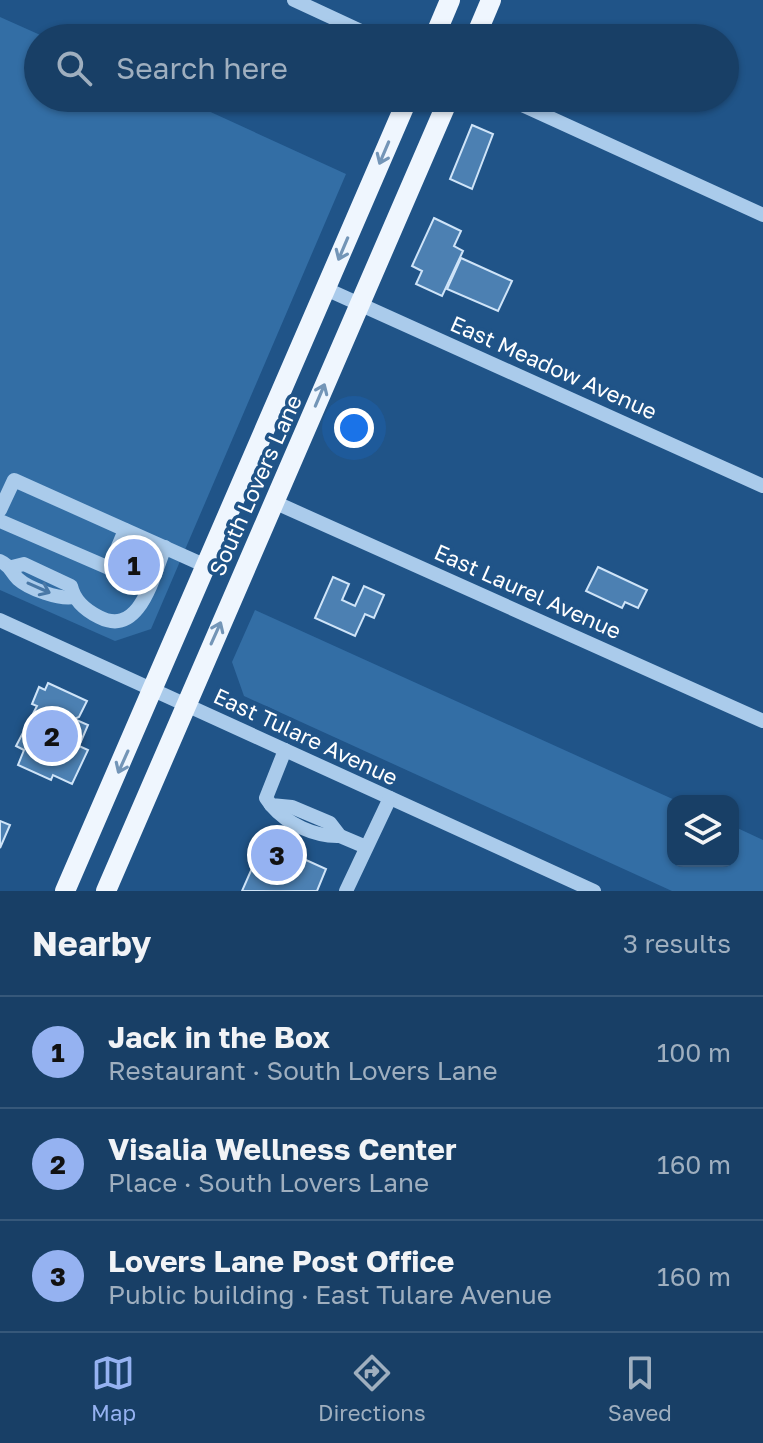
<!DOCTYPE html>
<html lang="en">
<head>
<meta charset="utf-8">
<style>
  :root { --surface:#183f66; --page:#21466c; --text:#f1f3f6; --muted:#9fafbf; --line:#36587a; --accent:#95b2f1 }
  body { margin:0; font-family:"Golos Text",sans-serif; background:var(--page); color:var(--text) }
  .controls { position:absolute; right:24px; bottom:24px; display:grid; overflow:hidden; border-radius:16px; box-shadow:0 2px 6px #0004 }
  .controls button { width:72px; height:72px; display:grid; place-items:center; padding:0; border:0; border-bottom:2px solid var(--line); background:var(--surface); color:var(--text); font:40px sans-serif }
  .you { position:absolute; left:354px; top:428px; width:28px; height:28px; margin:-20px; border:6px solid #fff; border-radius:50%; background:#1a73e8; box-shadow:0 0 0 12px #1a73e833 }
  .badge { display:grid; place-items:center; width:52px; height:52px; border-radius:50%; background:var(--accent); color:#111; font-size:26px; font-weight:700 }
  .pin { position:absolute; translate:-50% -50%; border:4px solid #fff; box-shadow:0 2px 8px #0006 }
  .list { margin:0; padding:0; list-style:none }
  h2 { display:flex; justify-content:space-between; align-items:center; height:104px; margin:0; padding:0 32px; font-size:34px }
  h2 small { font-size:26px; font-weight:400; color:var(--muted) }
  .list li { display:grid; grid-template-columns:52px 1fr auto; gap:24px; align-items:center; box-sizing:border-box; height:112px; padding:0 32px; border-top:2px solid var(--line) }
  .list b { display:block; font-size:30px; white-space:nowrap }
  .list p { margin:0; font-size:26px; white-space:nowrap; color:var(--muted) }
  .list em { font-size:26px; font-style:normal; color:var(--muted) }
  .icon { flex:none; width:44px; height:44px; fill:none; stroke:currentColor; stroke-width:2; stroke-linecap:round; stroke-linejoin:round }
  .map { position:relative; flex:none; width:763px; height:891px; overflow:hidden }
  .search { position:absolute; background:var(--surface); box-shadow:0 2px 6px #0004; left:24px; right:24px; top:24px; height:88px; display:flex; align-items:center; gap:20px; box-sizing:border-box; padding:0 28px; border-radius:44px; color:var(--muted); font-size:30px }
  .sheet { height:440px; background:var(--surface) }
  nav { display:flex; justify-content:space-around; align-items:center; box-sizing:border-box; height:112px; border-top:2px solid var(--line); background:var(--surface); font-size:22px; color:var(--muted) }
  nav a { display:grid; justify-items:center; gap:4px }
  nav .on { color:var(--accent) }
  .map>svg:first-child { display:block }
  .green { fill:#336ea5 }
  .building { fill:#4c80b2; stroke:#cfe4f8; stroke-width:2 }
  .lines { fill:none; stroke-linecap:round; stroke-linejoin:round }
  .minor { stroke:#aacbeb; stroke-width:14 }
  .major { stroke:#eff6fe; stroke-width:20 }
  .oneway { stroke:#7395b7 }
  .oneway2 { stroke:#4978a6 }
  .labels { text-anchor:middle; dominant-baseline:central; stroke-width:7; stroke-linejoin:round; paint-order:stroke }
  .street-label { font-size:22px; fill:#fff; stroke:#205488 }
</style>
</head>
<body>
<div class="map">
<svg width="763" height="891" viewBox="0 0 763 891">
  <rect width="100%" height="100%" fill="#205488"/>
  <!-- green -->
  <g class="green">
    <polygon points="0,17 47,38 38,38 38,98 180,98 346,174 151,629 115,641 0,590"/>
    <polygon points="255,610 677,801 673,801 673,861 733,861 733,826 763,840 763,891 672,891 244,696 232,662"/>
  </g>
  <!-- building -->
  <g class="building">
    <polygon points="472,125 493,134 472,189 450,179"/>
    <polygon points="434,218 461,231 454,246 463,251 442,296 416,284 422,271 412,266"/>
    <polygon points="461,258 512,281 498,311 447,289"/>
    <polygon points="598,567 647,590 638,608 625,602 622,608 586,591"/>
    <polygon points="333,577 349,584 342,600 355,606 364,586 384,595 374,618 365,614 355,636 315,618"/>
    <polygon points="48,683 87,701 79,717 74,719 88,725 79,746 88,750 72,784 53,775 51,780 18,765 24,750 16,746 37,706 32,704 39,687 45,690"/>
    <polygon points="0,821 10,825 0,848"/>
    <polygon points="264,841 326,869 317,891 242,891"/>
  </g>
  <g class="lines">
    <!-- minor -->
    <g class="minor">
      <polyline points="294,0 376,38"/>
      <polyline points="507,98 763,215"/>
      <polyline points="326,289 763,486"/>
      <polyline points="274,502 763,721"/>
      <polyline points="0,510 14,480 206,566"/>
      <polyline points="0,521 109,568 125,530"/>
      <path d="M0,561C11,566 10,571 18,579C29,589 60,600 74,597"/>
      <path d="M12,567L24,564L71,586C74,600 85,610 99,617C140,638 153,576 165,547"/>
      <polyline points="0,620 594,891"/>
      <polyline points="285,750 266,798 271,805 292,807 330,823 340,836 366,847"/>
      <path d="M271,805C287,824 315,837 340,836"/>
      <polyline points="346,891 390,798"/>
    </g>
    <!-- major -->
    <g class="major">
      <polyline points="434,38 450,0"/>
      <polyline points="475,38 491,0"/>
      <polyline points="65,891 408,98"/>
      <polyline points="106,891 449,98"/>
    </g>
  </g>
  <!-- one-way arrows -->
  <defs><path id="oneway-shaft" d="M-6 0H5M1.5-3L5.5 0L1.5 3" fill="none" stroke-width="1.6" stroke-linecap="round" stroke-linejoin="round" transform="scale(2)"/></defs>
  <g class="oneway">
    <use href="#oneway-shaft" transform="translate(384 153) rotate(113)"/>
    <use href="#oneway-shaft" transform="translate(343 249) rotate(113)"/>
    <use href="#oneway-shaft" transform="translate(320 395) rotate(-67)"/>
    <use href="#oneway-shaft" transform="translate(216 633) rotate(-66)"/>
    <use href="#oneway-shaft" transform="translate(123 762) rotate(114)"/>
  </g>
  <use class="oneway2" href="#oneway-shaft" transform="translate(39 588) rotate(24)"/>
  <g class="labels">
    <!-- street labels -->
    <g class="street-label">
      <text transform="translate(554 367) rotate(24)">East Meadow Avenue</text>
      <text transform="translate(255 485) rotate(-66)">South Lovers Lane</text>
      <text transform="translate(528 591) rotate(24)">East Laurel Avenue</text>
      <text transform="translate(306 736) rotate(25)">East Tulare Avenue</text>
    </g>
  </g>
</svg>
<div class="controls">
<button><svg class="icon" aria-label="layers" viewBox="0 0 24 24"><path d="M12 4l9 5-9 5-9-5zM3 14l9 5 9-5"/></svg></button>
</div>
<div class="you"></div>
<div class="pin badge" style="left:134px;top:565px">1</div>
<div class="pin badge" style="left:52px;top:736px">2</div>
<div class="pin badge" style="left:277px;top:855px">3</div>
<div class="search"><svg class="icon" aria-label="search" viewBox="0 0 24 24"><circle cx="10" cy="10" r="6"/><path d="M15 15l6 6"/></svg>Search here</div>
</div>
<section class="sheet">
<h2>Nearby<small>3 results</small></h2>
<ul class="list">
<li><span class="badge">1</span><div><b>Jack in the Box</b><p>Restaurant · South Lovers Lane</p></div><em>100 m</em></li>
<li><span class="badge">2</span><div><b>Visalia Wellness Center</b><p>Place · South Lovers Lane</p></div><em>160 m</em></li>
<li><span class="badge">3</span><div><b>Lovers Lane Post Office</b><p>Public building · East Tulare Avenue</p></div><em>160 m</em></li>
</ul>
</section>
<nav>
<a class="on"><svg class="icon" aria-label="map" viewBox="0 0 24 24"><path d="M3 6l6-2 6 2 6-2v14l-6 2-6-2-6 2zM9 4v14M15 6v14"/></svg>Map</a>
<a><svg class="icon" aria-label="directions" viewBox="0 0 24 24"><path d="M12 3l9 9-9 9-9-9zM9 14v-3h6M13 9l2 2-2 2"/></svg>Directions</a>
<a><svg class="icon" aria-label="saved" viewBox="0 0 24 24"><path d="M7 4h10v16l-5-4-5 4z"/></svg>Saved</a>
</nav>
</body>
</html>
